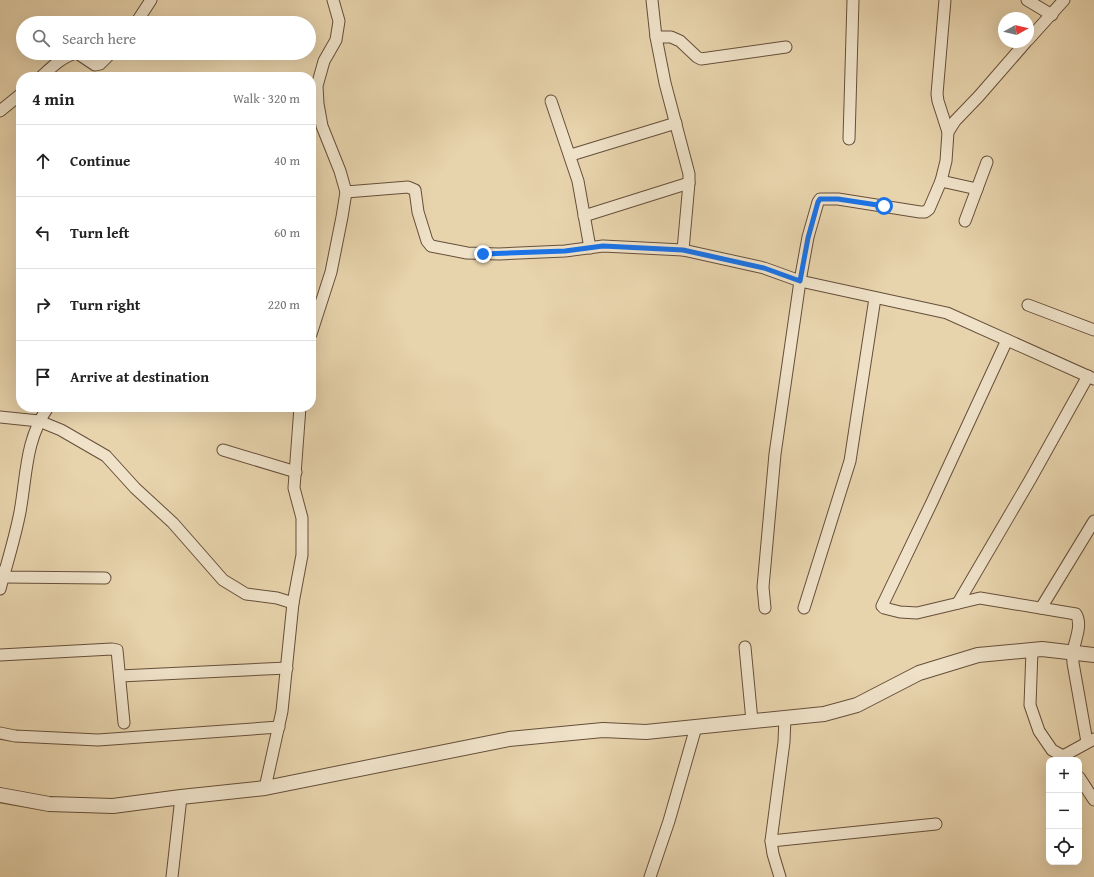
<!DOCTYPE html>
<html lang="en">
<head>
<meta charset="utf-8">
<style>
  :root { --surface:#fff; --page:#f6f6f6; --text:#222; --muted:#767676; --line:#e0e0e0 }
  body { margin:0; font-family:"Gentium Book Plus",serif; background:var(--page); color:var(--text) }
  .controls { position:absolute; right:12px; bottom:12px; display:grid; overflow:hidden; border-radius:8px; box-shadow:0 4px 16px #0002 }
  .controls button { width:36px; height:36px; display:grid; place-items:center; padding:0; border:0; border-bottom:1px solid var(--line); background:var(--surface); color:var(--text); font:20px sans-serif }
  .compass { position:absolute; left:998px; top:12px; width:36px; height:36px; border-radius:50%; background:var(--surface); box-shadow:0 4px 16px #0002; rotate:82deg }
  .stop { position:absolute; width:12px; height:12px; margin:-9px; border:3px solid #1a73e8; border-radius:50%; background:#fff }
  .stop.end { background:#1a73e8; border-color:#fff; box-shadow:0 1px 4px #0008 }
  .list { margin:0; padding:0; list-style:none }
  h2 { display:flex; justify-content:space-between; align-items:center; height:52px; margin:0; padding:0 16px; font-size:17px }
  h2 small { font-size:13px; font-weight:400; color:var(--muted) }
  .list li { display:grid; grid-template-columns:26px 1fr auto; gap:12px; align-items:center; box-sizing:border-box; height:72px; padding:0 16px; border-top:1px solid var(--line) }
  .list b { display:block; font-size:15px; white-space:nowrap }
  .list em { font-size:13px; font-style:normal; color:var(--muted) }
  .icon { flex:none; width:22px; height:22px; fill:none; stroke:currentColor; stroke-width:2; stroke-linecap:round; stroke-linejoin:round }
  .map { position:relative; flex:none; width:1094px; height:877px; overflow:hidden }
  .search { position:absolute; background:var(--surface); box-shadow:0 4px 16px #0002; left:16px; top:16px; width:300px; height:44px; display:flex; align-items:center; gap:10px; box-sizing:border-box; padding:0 14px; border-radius:22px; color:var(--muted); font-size:15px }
  .panel { position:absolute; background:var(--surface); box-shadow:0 4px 16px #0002; left:16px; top:72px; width:300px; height:340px; border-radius:16px }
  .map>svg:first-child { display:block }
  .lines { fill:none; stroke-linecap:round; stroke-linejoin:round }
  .minor-casing { stroke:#664f3a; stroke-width:13 }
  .tertiary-casing { stroke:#664f3a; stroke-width:16 }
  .minor { stroke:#efe2c9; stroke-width:11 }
  .tertiary { stroke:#efe2c9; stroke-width:14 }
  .route { stroke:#1a73e8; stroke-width:5 }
</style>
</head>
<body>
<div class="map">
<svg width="1094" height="877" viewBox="0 0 1094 877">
  <rect width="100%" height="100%" fill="#e7d3ac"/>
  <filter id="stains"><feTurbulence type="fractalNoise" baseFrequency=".005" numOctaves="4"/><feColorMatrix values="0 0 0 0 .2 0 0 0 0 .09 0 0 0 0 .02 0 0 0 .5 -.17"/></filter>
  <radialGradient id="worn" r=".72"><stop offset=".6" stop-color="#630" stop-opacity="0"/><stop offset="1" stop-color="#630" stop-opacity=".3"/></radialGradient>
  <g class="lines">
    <!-- minor casing -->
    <g class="minor-casing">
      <g id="minor">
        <polyline points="652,0 656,37 665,83 689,174 689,183 683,250"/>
        <polyline points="945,0 937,94 938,101 948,132"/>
        <polyline points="1027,0 1052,15"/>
        <polyline points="136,23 151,0"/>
        <polyline points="656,37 671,37 680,41 697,57 701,59 786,47"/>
        <polyline points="1028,40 1064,0"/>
        <path d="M41,77C51,68 62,56 77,53L95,65L100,64L111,53"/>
        <polyline points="551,101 578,181 590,248"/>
        <polyline points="0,111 21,94"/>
        <polyline points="849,139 853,0"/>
        <polyline points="571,155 676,123"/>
        <polyline points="941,181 977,189"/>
        <polyline points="346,192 408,187 415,190 418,212 427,241 431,246 467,253 499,254 565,251 603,246 683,250 764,268 800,281 947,313 1094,379"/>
        <polyline points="584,216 689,183"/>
        <polyline points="965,221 987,162"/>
        <polyline points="1028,305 1094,330"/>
        <polyline points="311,334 331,272 342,217 346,192 340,171 322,126 318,104 317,86 324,61 336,40 339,21 333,0"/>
        <path d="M1007,340L932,502L882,606L884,608L900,612L917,613L980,598L1076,614C1083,626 1074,641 1073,653C1072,656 1073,660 1073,663L1087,742"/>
        <polyline points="0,417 39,421 61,430 106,456 135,488 173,523 223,580 246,594 277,598 293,603"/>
        <polyline points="223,450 296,472"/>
        <polyline points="0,572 3,577 105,578"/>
        <path d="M0,589C7,563 15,538 20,512C27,473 25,441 48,407"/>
        <polyline points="958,603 1030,480 1088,376"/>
        <polyline points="765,608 763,587 775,454 800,281 808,237 818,202 820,199 838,199 920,212 925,212 929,209 941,181 946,161 948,132 955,121 979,96 1026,42"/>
        <polyline points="804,608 850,461 875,298"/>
        <polyline points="1041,608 1094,521"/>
        <polyline points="745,647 752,721"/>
        <polyline points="1032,650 1030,705 1039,731 1052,750 1063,756 1066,760"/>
        <polyline points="0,655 112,649 117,650 124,723"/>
        <polyline points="120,676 287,668"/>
        <polyline points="0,733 15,736 98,740 279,727"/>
        <polyline points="1063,756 1094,739"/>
        <polyline points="1079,777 1094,800"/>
        <polyline points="265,788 282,711 293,603 302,555 302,518 294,488 300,407"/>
        <polyline points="771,841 936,824"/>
        <polyline points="172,877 181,797"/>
        <polyline points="650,877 669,821 696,727"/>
        <polyline points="780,877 773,854 771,841 784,742 785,717"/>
      </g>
    </g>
    <!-- tertiary casing -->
    <g class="tertiary-casing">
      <polyline id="tertiary" points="0,795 49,804 113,806 181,797 265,788 509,739 603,730 646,732 824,714 857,705 919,673 978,655 1042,649 1094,655"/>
    </g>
    <!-- minor -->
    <use href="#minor" class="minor"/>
    <!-- tertiary -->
    <use href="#tertiary" class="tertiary"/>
  </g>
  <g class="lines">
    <!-- route -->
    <polyline class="route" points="483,254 565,251 603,246 683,250 764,268 800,281 808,238 818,202 820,199 838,199 884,206"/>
  </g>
  <rect width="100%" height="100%" filter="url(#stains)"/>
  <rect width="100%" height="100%" fill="url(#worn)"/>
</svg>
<div class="controls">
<button>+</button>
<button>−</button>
<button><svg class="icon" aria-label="locate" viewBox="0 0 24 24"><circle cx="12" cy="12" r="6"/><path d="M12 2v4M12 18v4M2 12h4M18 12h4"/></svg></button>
</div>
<svg class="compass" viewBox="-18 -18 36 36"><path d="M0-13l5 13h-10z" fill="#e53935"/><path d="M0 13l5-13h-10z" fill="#767676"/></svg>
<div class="stop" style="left:884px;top:206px"></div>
<div class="stop end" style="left:483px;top:254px"></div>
<div class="search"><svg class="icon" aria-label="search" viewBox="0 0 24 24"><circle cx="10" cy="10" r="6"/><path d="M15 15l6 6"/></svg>Search here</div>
<section class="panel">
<h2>4 min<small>Walk · 320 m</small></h2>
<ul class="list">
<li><svg class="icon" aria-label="ahead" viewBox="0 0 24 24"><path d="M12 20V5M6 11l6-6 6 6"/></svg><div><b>Continue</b></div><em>40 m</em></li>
<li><svg class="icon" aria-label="left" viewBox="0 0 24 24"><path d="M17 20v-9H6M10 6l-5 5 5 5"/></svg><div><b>Turn left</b></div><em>60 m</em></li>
<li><svg class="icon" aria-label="right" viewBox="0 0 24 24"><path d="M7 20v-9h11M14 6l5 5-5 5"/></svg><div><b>Turn right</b></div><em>220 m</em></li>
<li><svg class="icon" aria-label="arrive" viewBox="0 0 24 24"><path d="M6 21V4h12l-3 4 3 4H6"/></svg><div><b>Arrive at destination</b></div></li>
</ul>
</section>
</div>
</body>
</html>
